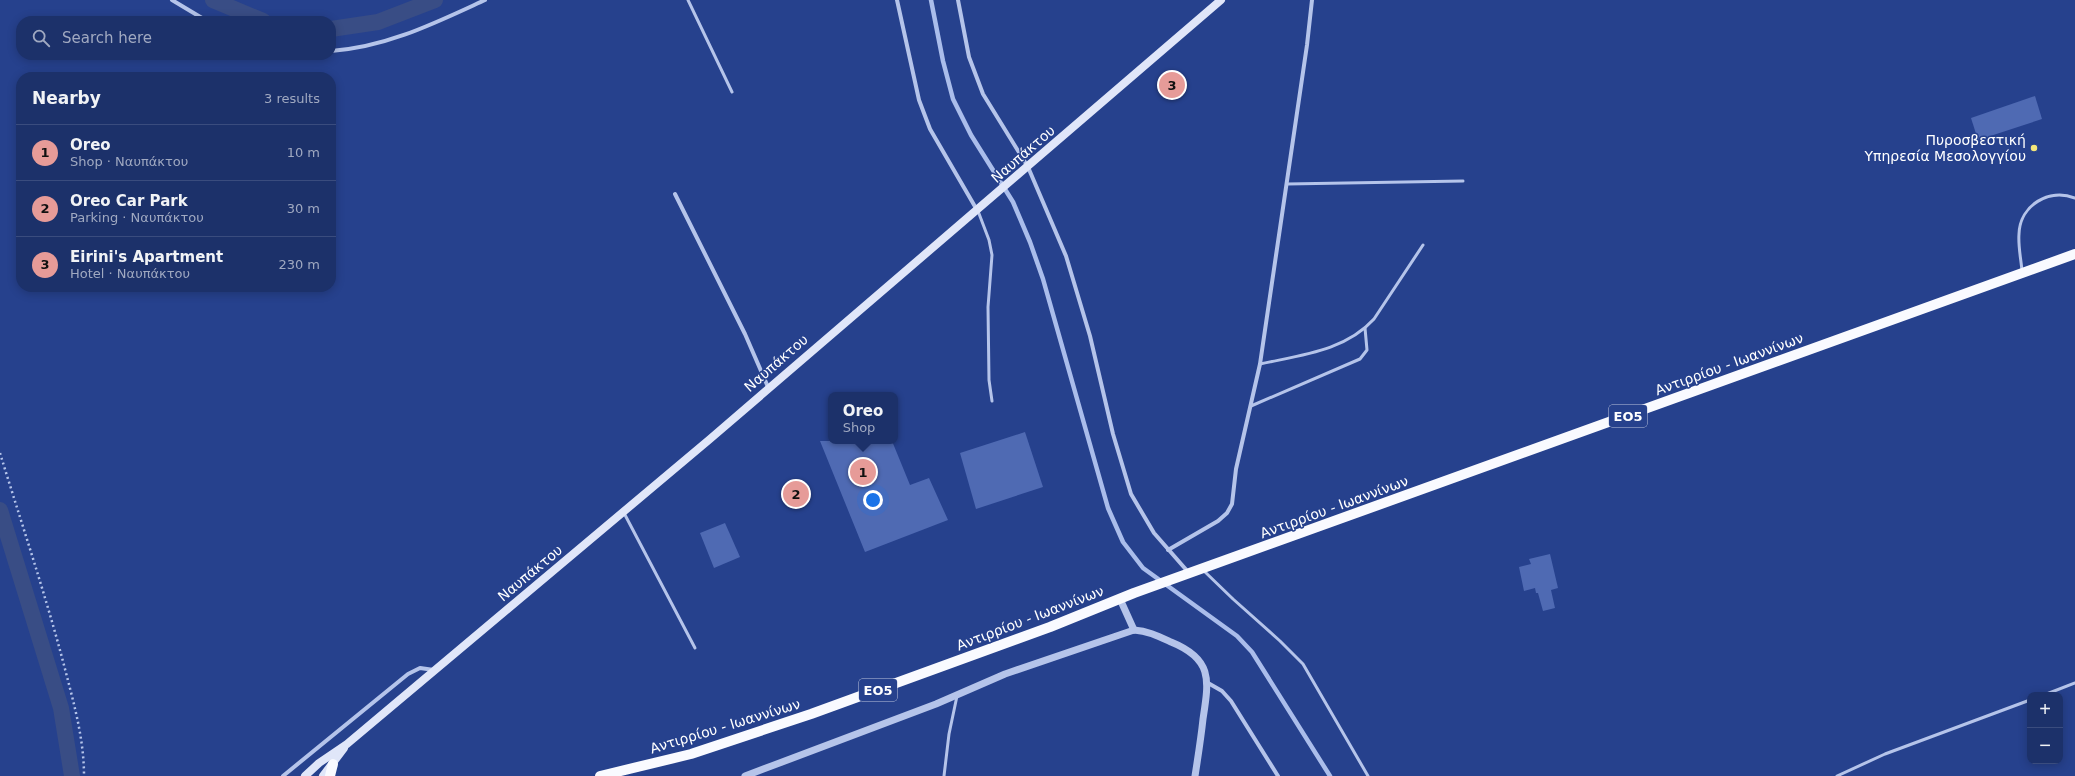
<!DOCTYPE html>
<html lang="en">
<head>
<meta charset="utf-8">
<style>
  :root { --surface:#1c316a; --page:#253970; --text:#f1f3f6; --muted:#a0a9c1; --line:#3a4c7e; --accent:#e69b98 }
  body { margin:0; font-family:"DejaVu Sans",sans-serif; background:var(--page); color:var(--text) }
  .controls { position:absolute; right:12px; bottom:12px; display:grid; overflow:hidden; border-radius:8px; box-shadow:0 2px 10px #0003 }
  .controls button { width:36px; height:36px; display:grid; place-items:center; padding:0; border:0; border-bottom:1px solid var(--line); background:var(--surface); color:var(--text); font:20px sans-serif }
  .you { position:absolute; left:873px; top:500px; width:14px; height:14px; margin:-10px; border:3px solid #fff; border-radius:50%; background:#1a73e8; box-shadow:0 0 0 6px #1a73e833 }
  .badge { display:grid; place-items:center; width:26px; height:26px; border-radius:50%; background:var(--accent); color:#111; font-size:13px; font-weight:700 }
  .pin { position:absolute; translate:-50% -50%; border:2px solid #fff; box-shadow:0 1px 4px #0006 }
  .popup { position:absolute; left:828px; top:392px; width:70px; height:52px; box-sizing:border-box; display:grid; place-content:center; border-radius:8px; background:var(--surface); filter:drop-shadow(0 1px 3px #0005); font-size:13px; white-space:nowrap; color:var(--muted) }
  .popup b { font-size:15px; color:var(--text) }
  .popup::after { content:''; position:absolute; left:50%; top:100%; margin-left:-8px; border:8px solid transparent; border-top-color:var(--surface) }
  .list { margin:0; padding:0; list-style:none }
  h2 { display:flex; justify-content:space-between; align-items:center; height:52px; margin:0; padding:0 16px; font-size:17px }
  h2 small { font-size:13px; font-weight:400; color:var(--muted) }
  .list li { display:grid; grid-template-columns:26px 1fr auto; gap:12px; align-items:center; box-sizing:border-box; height:56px; padding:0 16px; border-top:1px solid var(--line) }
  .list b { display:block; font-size:15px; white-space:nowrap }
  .list p { margin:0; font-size:13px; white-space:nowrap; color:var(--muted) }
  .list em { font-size:13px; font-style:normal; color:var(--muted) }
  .icon { flex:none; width:22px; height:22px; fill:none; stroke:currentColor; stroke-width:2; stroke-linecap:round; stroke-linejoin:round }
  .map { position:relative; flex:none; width:2075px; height:776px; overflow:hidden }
  .search { position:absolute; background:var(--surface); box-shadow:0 2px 10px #0003; left:16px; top:16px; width:320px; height:44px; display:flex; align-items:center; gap:10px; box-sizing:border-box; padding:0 14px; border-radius:16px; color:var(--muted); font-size:15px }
  .panel { position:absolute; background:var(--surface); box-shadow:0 2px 10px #0003; left:16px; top:72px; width:320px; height:220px; border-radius:16px }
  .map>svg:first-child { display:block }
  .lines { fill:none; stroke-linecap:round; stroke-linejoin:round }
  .stream { stroke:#aabdeb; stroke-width:4.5 }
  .canal { stroke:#394d85; stroke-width:16 }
  .building { fill:#4f6ab3 }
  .path { stroke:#b5c4ea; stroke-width:2.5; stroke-dasharray:2 3; stroke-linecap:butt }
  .service { stroke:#b5c4ea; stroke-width:3 }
  .minor { stroke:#b5c4ea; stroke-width:4 }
  .tertiary { stroke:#b5c4ea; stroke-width:7 }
  .secondary { stroke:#e0e6f9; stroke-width:8 }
  .primary { stroke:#f9faff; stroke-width:10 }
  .poi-dot { fill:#f4e67a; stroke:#26418d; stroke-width:1.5 }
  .labels { text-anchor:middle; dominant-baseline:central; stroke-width:3; stroke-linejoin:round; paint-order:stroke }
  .shield { fill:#26418d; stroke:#bec6dd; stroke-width:1 }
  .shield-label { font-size:13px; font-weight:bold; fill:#fff }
  .poi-label { font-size:14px; fill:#fff; stroke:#26418d; text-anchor:end }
  .street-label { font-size:14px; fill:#fff; stroke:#26418d }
</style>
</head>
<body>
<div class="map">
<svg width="2075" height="776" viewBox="0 0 2075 776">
  <rect width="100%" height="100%" fill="#26418d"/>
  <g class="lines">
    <!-- stream -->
    <polyline class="stream" points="931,0 943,61 953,99 971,135 1013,202 1030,242 1043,279 1108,508 1123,542 1143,568 1237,636 1252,652 1330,776"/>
    <!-- canal -->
    <g class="canal">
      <polyline points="213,0 263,21"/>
      <polyline points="331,29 378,22 435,0"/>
      <polyline points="0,510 61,708 72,776"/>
    </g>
  </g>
  <!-- building -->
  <g class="building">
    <polygon points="2035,96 2042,119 1978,140 1971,118"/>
    <polygon points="1025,432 1043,487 976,509 960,453"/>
    <polygon points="820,441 892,441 910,485 929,478 948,520 865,552"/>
    <polygon points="725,523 740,557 714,568 700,533"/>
    <polygon points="1550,554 1558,588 1551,590 1555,608 1543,611 1538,593 1536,593 1535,588 1524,591 1519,567 1531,564 1529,559"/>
  </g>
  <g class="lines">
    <!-- path -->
    <path class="path" d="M0,453C22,525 46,596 65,669C74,704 84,739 84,776"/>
    <!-- service -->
    <g class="service">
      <polyline points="688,0 732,92"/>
      <polyline points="1287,184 1463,181"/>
      <polyline points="978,211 989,240 992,255 988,307 989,380 992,401"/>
      <path d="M2022,271C2021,259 2018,246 2019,234C2020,205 2049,188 2075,198"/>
      <path d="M1260,364C1301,355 1345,351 1374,319L1423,245"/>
      <polyline points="1251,406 1360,359 1367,350 1365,328"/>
      <polyline points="624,513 695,648"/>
      <polyline points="1204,571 1233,599 1280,641 1303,664 1368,776"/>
      <polyline points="2044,695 2075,683"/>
      <polyline points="944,776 949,734 957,696"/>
      <polyline points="1837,776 1885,754 2030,700"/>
    </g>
    <!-- minor -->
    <g class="minor">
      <polyline points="172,0 207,21"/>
      <polyline points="897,0 919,100 930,129 977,210"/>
      <polyline points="958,0 969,57 983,94 1028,167 1066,256 1090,336 1113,434 1131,494 1154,533 1189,573"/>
      <path d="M331,51C387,47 435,23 485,0"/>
      <polyline points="675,194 745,334 768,387"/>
      <polyline points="1168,550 1218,521 1227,513 1232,504 1236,469 1260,364 1307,45 1312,0"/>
      <polyline points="1208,683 1222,691 1231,701 1278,776"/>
      <polyline points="283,776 408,674 420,668 434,670"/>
    </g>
    <!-- tertiary -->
    <g class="tertiary">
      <polyline points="1120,599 1134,630"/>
      <path d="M745,776L936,704L1005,674L1134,630C1148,631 1158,636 1171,642C1213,659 1209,680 1203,719C1201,738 1198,757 1195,776"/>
    </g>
    <!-- secondary -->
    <g class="secondary">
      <polyline points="305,776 319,763 347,744 710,439 1221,0"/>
      <polyline points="323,776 344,748"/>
    </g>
    <!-- primary -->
    <g class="primary">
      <polyline points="330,776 333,764"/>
      <polyline points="600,776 691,754 811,714 1050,627 1134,593 2075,254"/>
    </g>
  </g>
  <!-- markers -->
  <circle class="poi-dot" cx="2034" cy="148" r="4"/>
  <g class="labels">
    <!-- shield labels -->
    <g class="shield">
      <rect x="1609" y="405" width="38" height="22" rx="3"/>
      <rect x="859" y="679" width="38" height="22" rx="3"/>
    </g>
    <g class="shield-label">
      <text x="1628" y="416">ΕΟ5</text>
      <text x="878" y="690">ΕΟ5</text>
    </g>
    <!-- poi labels -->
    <g class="poi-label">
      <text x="2026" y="140">Πυροσβεστική<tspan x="2026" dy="16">Υπηρεσία Μεσολογγίου</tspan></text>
    </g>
    <!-- street labels -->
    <g class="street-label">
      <text transform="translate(1023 154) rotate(-41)">Ναυπάκτου</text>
      <text transform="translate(776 363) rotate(-41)">Ναυπάκτου</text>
      <text transform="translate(1729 364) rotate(-20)">Αντιρρίου - Ιωαννίνων</text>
      <text transform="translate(1334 507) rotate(-20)">Αντιρρίου - Ιωαννίνων</text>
      <text transform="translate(530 573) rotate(-40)">Ναυπάκτου</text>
      <text transform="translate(1030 618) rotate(-21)">Αντιρρίου - Ιωαννίνων</text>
      <text transform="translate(725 726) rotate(-17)">Αντιρρίου - Ιωαννίνων</text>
    </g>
  </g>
</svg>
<div class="controls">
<button>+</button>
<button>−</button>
</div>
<div class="you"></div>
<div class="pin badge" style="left:863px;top:472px">1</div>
<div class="popup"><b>Oreo</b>Shop</div>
<div class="pin badge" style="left:796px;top:494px">2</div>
<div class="pin badge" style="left:1172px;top:85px">3</div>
<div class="search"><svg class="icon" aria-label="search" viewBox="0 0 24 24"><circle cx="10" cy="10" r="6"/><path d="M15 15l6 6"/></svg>Search here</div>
<section class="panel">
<h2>Nearby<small>3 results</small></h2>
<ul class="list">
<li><span class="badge">1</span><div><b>Oreo</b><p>Shop · Ναυπάκτου</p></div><em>10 m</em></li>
<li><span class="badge">2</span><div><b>Oreo Car Park</b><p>Parking · Ναυπάκτου</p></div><em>30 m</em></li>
<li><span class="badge">3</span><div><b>Eirini's Apartment</b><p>Hotel · Ναυπάκτου</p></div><em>230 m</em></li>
</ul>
</section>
</div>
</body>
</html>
